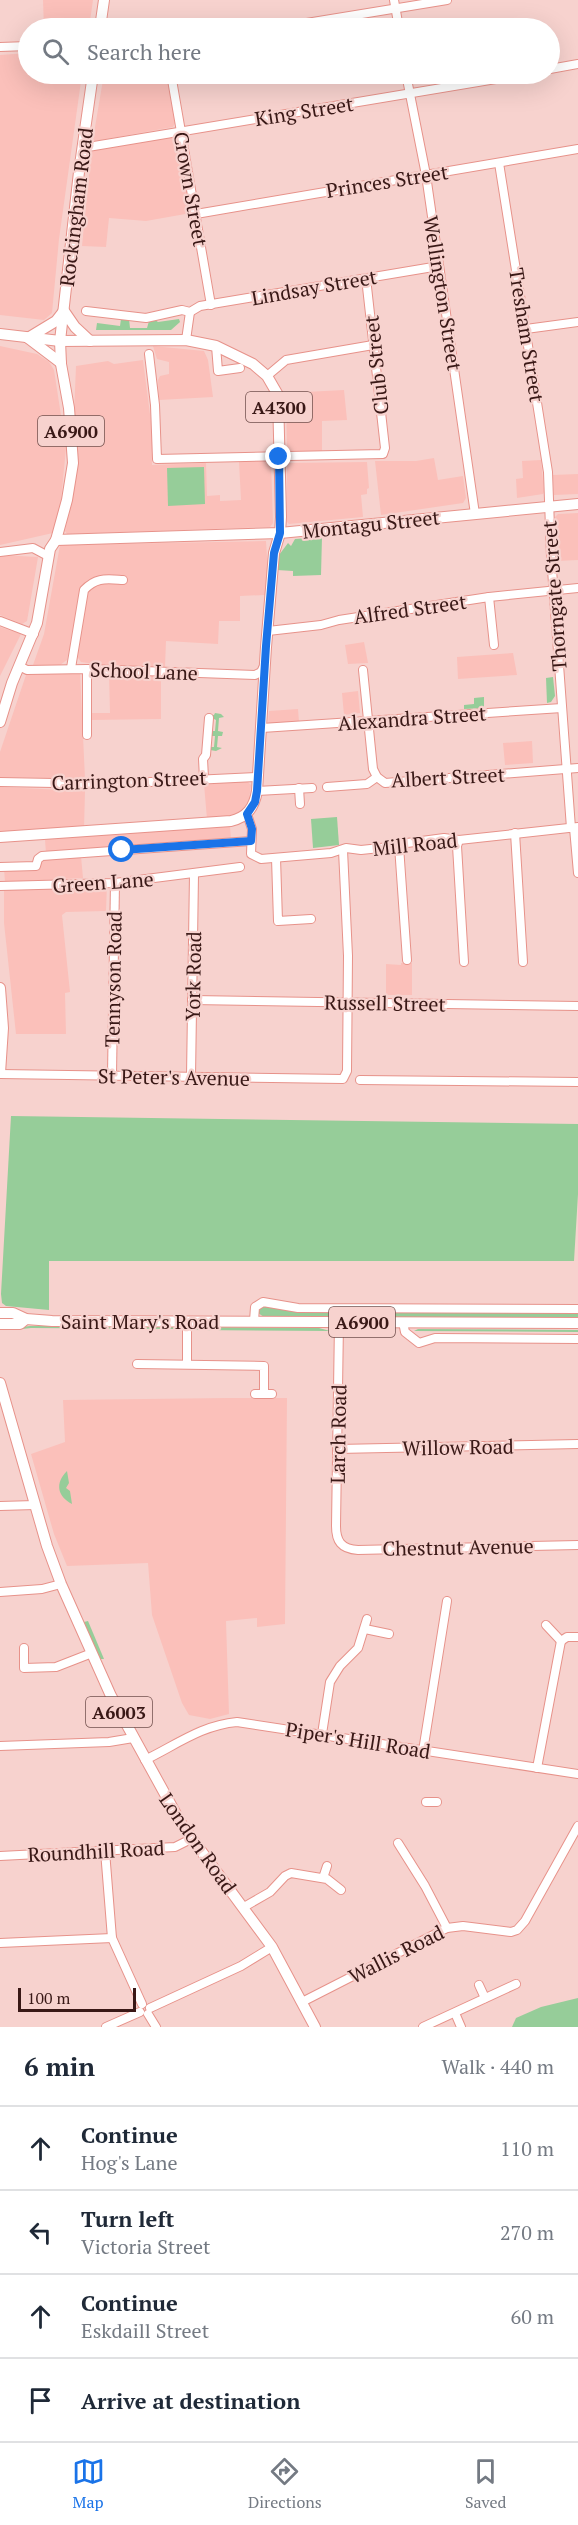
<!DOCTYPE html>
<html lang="en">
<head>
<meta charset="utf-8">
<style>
  :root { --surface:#fff; --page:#f2f2f3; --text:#1f2937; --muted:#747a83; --line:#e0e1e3; --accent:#1a73e8 }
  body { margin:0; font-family:"PT Serif",serif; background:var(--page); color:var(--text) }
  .scale { position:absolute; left:18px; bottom:15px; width:118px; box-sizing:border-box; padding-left:6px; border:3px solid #391816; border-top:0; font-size:16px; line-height:21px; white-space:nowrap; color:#391816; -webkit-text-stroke:4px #f7d2ce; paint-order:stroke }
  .stop { position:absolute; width:18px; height:18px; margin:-14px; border:4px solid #1a73e8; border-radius:50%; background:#fff }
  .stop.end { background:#1a73e8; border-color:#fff; box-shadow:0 2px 6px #0008 }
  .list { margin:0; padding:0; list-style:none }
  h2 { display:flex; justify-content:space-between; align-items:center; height:78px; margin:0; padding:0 24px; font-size:26px }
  h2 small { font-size:20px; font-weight:400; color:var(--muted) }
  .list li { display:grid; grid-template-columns:39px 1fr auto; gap:18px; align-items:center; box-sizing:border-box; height:84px; padding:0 24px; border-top:2px solid var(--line) }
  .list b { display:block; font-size:22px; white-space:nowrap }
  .list p { margin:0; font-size:20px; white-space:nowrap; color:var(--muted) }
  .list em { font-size:20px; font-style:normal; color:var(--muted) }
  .icon { flex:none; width:33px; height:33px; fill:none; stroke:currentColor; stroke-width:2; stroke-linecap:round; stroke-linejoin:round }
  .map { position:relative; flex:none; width:578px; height:2027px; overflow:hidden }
  .search { position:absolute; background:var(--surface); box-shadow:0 6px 24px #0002; left:18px; right:18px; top:18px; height:66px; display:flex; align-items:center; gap:15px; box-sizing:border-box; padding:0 21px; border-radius:33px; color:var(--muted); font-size:22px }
  .sheet { height:414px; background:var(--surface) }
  nav { display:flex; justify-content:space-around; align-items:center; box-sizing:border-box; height:84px; border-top:2px solid var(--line); background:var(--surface); font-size:16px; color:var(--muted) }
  nav a { display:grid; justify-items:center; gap:3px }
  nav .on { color:var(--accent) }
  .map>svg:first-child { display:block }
  .built { fill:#fbc0ba }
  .green { fill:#96cd99 }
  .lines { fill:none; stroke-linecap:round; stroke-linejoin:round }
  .minor-casing { stroke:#e7928a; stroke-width:10 }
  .major-casing { stroke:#e7928a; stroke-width:12 }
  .minor { stroke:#fff; stroke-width:8 }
  .major { stroke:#fff; stroke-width:10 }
  .route { stroke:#1a73e8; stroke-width:8 }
  .labels { text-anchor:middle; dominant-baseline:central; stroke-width:4.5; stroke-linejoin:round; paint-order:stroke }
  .shield { fill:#f7d2ce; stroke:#72504d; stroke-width:1.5 }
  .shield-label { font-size:18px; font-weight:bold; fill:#391816 }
  .street-label { font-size:20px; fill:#391816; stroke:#f7d2ce }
</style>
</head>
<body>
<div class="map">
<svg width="578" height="2027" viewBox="0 0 578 2027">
  <rect width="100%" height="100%" fill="#f7d2ce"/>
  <!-- built -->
  <g class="built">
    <polygon points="43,0 93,0 89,28 44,28"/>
    <polygon points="28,53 28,74 82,74 59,239 52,313 44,320 0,315 0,55"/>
    <polygon points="104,74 167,74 175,123 173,127 95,141 93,139"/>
    <polygon points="178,136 191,213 146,221 109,218 106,247 82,246 91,153 94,150"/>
    <polygon points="0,346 37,354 49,362 54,370 66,448 60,511 53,533 0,545"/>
    <polygon points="153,346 204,351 208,360 213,397 159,400 158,380 160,376 169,374 169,362 157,359"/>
    <polygon points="143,360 152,430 152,465 206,463 207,496 220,495 220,501 241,500 239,462 271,461 273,523 270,527 67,534 65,531 78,463 74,414 76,366 108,361 114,364"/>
    <polygon points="344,390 347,420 322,421 322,452 287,452 286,393"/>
    <polygon points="434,458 438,480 463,476 466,498 463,503 381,515 375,461 416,461"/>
    <polygon points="541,460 544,492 543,494 517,498 516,479 523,478 522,461"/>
    <polygon points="367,462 369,488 367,489 367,494 361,495 363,517 289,524 287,522 287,463"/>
    <polygon points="578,474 578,494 554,495 553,475"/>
    <polygon points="578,513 578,560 557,561 554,518 558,514"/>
    <polygon points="266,541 268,572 265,595 240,596 240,621 219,621 218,644 166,641 165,667 101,665 81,662 76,655 88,590 100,583 124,584 124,579 99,576 88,580 83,586 67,660 60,665 33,665 44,634 60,545"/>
    <polygon points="0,555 38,557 27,621 22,624 0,615"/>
    <polygon points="0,627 21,634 0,676"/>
    <polygon points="364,642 368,663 348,664 345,645"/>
    <polygon points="513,653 517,675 458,679 457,657"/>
    <polygon points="80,672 85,779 0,777 0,752 26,675"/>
    <polygon points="109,674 161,676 161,719 90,720 92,713 110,713"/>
    <polygon points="358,691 360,713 344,715 342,693"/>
    <polygon points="298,709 299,722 268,724 269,711"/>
    <polygon points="532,741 533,763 505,765 503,743"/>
    <polygon points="247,781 251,785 249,800 241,812 224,818 207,819 204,784"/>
    <polygon points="0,787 85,791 84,828 0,833"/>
    <polygon points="230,826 231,841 46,854 45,839"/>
    <polygon points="81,856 83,878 5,882 4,869 37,868 42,859"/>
    <polygon points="107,884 106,911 66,912 62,915 70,992 65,993 66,1034 16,1034 4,923 4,890"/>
    <polygon points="401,963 412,963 412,995 386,995 386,964 401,965"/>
    <polygon points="226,1398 287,1398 285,1624 257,1627 257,1618 226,1621 229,1714 210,1719 189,1715 182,1703 152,1615 148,1563 67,1566 54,1534 31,1454 65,1442 63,1400"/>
  </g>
  <!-- green -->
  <g class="green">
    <polygon points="121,319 129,319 130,328 147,328 149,321 154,319 158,322 179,319 180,322 171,330 96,330 97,323 120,326"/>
    <polygon points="204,467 205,504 168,506 167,468"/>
    <polygon points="322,537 321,575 293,576 293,571 277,570 279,555 288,543 291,546 295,539"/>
    <polygon points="553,677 555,696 551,702 547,703 546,678"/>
    <polygon points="484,697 484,708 464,709 464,705 474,704 474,698"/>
    <polygon points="215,713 221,714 224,717 219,718 218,731 223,732 222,736 218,736 217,747 222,748 216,751 210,750 209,747 214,747 215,736 210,736 210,731 215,731 216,720 212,718 211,715 214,715"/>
    <polygon points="337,817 339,845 313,848 311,819"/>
    <polygon points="11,1116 578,1124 578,1194 574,1261 49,1261 49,1310 6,1306 2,1303 1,1294"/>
    <polygon points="262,1305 578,1312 578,1319 264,1317 258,1313"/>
    <polygon points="30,1326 175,1326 181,1329 31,1328 13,1330 13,1328"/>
    <polygon points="200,1327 319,1328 330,1331 192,1330"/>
    <polygon points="418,1329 578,1330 578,1332 414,1331"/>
    <path d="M67,1471L69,1483L66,1488L70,1491L72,1504C57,1496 55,1483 67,1471Z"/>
    <polygon points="88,1621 104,1659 98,1659 84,1622"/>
    <polygon points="578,1998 578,2027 512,2027 516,2018 541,2007"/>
  </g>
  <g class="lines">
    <!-- minor casing -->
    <g class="minor-casing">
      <g id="minor">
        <polyline points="394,0 399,28"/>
        <polyline points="276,28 447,0"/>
        <polyline points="0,47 28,46"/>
        <polyline points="550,69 578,64"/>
        <polyline points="171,74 211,305"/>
        <polyline points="406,74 426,175 475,514"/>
        <polyline points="82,148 526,74"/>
        <polyline points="499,163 548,472 551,556 571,828"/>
        <polyline points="196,214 578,149"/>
        <polyline points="86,311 146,318 182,310 190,312 200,306 439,266"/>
        <polyline points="526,329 578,322"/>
        <polyline points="186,340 190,312"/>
        <polyline points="216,346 218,371 240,368"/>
        <polyline points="149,354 155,405 157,459 383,454 385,448 366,278"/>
        <polyline points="267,376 286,360 373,345"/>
        <polyline points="0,552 33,548 48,556"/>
        <polyline points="489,597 494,645"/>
        <polyline points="0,621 34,634"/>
        <polyline points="268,631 321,625 339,620 489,597 578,588"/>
        <polyline points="19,666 27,670 87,669 255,675 261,672 264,666"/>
        <path d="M71,668L84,590C96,577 106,579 123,580"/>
        <polyline points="87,669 87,735"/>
        <polyline points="363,670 373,769 377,777 385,783 578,768"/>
        <polyline points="262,728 562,708"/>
        <polyline points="204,778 203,759 206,755 209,718"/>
        <polyline points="0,782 109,784 258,777"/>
        <polyline points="327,787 367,784 377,777"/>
        <polyline points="299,788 300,804"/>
        <polyline points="257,791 312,788"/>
        <polyline points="247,814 252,829 251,854 261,859 331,853 346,848 361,850 399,846 407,843 444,838 459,840 578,827"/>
        <polyline points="574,828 578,873"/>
        <polyline points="515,833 523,962"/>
        <polyline points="459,840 457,846 464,962"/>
        <polyline points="399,846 407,960"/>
        <polyline points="276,858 278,921 311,919"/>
        <polyline points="0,867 36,866 38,859 42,856 251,841"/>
        <polyline points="0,886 115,883 240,867"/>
        <polyline points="192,1000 578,1006"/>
        <polyline points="0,1074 343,1079 347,1071 348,956 343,850"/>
        <polyline points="112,1075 115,883"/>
        <polyline points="191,1077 194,874"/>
        <polyline points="360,1080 578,1082"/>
        <polyline points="254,1321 255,1307 263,1302 298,1308 578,1309"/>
        <path d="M339,1322L336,1526C336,1541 341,1549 358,1550L578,1545"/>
        <polyline points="403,1322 405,1332 419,1343 435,1338 578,1339"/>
        <polyline points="187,1363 187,1321"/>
        <polyline points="137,1364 264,1366 264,1394"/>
        <polyline points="255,1394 272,1394"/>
        <polyline points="337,1449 578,1444"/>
        <polyline points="0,1506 35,1505"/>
        <polyline points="0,1592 42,1589 61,1584"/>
        <polyline points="546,1625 561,1641"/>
        <polyline points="365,1629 389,1634"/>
        <polyline points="561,1641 567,1637 578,1637"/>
        <polyline points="24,1648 24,1668 56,1667 92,1653"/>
        <polyline points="322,1734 330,1682 340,1666 358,1648 367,1619"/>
        <polyline points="0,1746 109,1742 133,1738"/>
        <polyline points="423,1751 447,1601"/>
        <path d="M145,1760C176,1745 202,1725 237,1722L578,1774"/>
        <polyline points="537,1768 561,1641"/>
        <polyline points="426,1802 437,1802"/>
        <polyline points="398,1843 425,1886 447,1928"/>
        <polyline points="105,1851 112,1938 142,2004"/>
        <polyline points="0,1856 175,1847 191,1839"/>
        <polyline points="323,1878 327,1866"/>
        <polyline points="244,1907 270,1892 285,1876 291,1873 327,1879 341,1890"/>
        <polyline points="0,1943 112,1938"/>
        <polyline points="479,1985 485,1998"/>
        <polyline points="302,2002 447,1928 463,1926 511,1932 517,1930 525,1921 578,1826"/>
        <polyline points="150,2008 241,1966 272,1947"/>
        <polyline points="455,2013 461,2027"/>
        <polyline points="148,2014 156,2027"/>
        <polyline points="106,2027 140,2012"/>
        <polyline points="423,2027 516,1984"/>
      </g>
    </g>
    <!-- major casing -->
    <g class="major-casing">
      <g id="major">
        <polyline points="100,28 104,0"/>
        <polyline points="64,311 75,327 90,341"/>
        <path d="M0,334L60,341L186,340L216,346L253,364L267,376L278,395L281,517L280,533L274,553L266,647L257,791C254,808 247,817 231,821L0,837"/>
        <polyline points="28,338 56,321 63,312"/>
        <polyline points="28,338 61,363"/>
        <polyline points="56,540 280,533 578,504"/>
        <polyline points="0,722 12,683 37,623 50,549 56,540 67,500 73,463 69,408 61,364 60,341 79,172 93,74"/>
        <polyline points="0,988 3,1028 0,1073"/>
        <polyline points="0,1313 13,1313 26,1319 52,1321 578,1323"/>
        <polyline points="0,1324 20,1324 26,1319"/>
        <polyline points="0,1383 47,1546 61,1584 111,1696 182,1825 272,1947 315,2027"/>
      </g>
    </g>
    <!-- minor -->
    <use href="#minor" class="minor"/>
    <!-- major -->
    <use href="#major" class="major"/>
  </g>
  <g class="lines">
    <!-- route -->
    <polyline class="route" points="122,850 251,841 252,829 247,814 255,802 257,791 266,646 274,553 280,533 279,457"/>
  </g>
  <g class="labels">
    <!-- shield labels -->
    <g class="shield">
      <rect x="246" y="392" width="66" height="30" rx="4.5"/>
      <rect x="38" y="416" width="66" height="30" rx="4.5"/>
      <rect x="329" y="1307" width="66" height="30" rx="4.5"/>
      <rect x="86" y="1697" width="66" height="30" rx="4.5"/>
    </g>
    <g class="shield-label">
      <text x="279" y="407">A4300</text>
      <text x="71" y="431">A6900</text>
      <text x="362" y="1322">A6900</text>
      <text x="119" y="1712">A6003</text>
    </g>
    <!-- street labels -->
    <g class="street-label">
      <text transform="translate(304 111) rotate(-9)">King Street</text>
      <text transform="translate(387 181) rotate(-9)">Princes Street</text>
      <text transform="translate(191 189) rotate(80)">Crown Street</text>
      <text transform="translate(76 207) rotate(-83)">Rockingham Road</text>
      <text transform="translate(314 287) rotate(-10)">Lindsay Street</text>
      <text transform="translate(443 293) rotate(81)">Wellington Street</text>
      <text transform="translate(527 335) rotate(81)">Tresham Street</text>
      <text transform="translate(376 365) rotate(-96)">Club Street</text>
      <text transform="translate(371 524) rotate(-6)">Montagu Street</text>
      <text transform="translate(554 596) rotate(-94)">Thorngate Street</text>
      <text transform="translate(410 609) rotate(-8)">Alfred Street</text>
      <text transform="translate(144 671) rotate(2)">School Lane</text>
      <text transform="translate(412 718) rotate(-4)">Alexandra Street</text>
      <text transform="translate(448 777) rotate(-3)">Albert Street</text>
      <text transform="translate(129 780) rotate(-2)">Carrington Street</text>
      <text transform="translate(415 844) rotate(-6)">Mill Road</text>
      <text transform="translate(103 882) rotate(-4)">Green Lane</text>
      <text transform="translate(193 976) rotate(-89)">York Road</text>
      <text transform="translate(113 979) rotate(-89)">Tennyson Road</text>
      <text transform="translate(385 1003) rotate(1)">Russell Street</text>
      <text transform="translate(174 1077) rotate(1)">St Peter's Avenue</text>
      <text x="140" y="1321">Saint Mary's Road</text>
      <text transform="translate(338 1434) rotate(-89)">Larch Road</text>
      <text transform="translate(458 1447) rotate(-1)">Willow Road</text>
      <text transform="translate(458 1547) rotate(-1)">Chestnut Avenue</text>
      <text transform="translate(358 1740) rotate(9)">Piper's Hill Road</text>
      <text transform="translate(198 1843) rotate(55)">London Road</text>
      <text transform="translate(96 1851) rotate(-3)">Roundhill Road</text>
      <text transform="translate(396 1954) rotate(-27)">Wallis Road</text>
    </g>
  </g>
</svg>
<div class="scale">100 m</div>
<div class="stop" style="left:122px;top:850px"></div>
<div class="stop end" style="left:279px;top:457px"></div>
<div class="search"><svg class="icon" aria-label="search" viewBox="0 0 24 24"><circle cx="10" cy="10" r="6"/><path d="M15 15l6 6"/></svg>Search here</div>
</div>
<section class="sheet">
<h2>6 min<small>Walk · 440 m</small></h2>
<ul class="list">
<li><svg class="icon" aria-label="ahead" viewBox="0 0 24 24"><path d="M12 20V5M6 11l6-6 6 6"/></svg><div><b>Continue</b><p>Hog's Lane</p></div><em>110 m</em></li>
<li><svg class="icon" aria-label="left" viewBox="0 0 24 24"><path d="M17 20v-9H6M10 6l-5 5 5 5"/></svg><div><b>Turn left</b><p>Victoria Street</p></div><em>270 m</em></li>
<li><svg class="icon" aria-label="ahead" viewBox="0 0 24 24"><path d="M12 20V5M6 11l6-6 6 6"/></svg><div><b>Continue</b><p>Eskdaill Street</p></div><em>60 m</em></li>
<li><svg class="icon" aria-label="arrive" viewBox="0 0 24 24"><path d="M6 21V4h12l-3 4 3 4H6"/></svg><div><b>Arrive at destination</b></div></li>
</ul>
</section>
<nav>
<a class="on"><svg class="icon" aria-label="map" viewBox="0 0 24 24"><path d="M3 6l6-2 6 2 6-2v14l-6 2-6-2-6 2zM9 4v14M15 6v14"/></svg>Map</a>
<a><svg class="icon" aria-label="directions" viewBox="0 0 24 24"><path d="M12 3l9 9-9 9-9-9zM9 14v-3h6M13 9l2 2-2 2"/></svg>Directions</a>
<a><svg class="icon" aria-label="saved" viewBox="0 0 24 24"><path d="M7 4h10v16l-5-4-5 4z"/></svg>Saved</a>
</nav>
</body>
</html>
